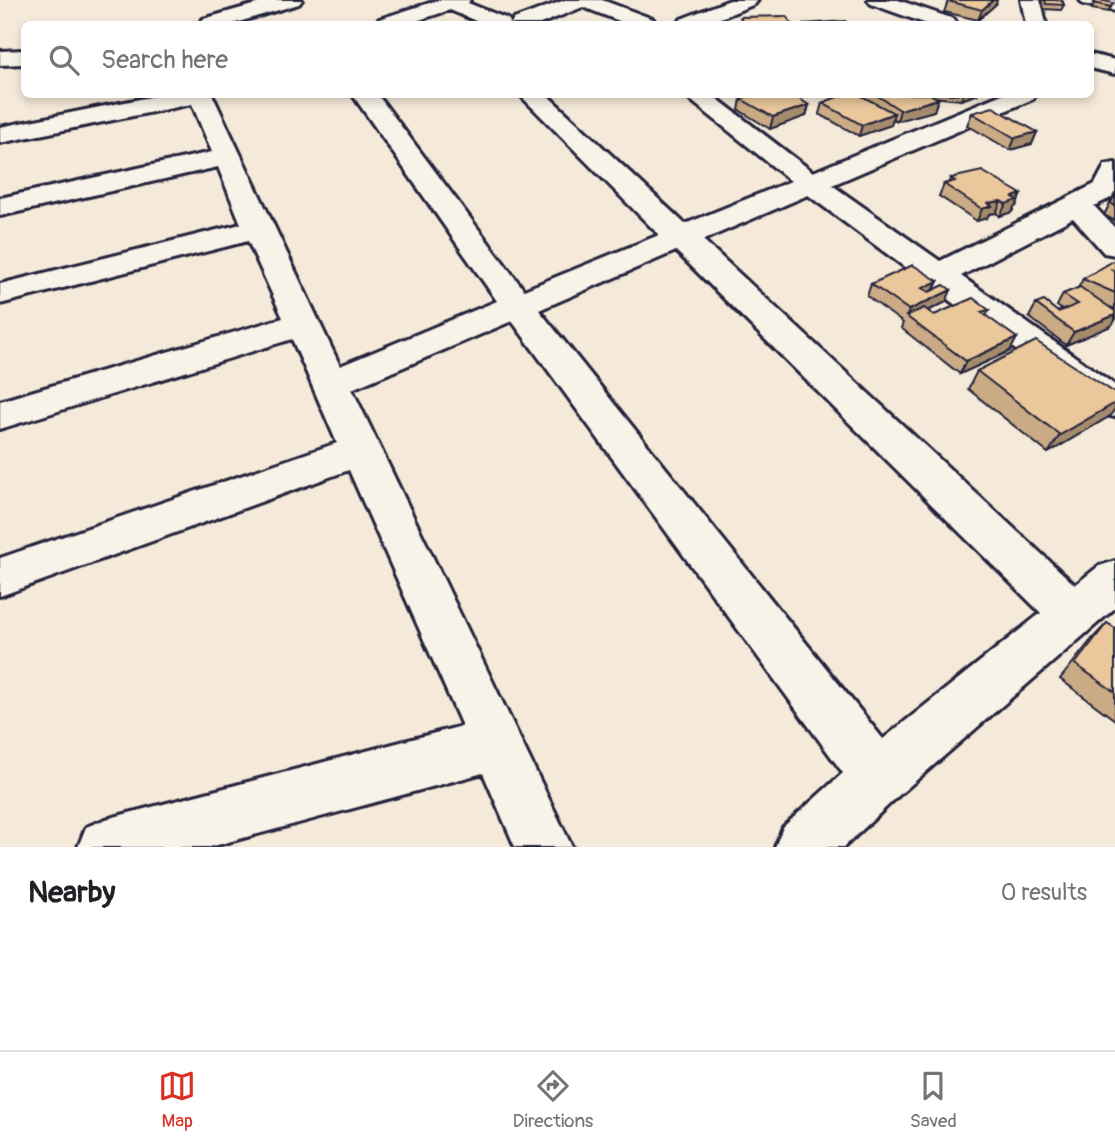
<!DOCTYPE html>
<html lang="en">
<head>
<meta charset="utf-8">
<style>
  :root { --surface:#fff; --page:#f6f6f6; --text:#202124; --muted:#757577; --line:#e0e0e0; --accent:#d93025 }
  body { margin:0; font-family:Pangolin,sans-serif; background:var(--page); color:var(--text) }
  .list { margin:0; padding:0; list-style:none }
  h2 { display:flex; justify-content:space-between; align-items:center; height:91px; margin:0; padding:0 28px; font-size:30px }
  h2 small { font-size:23px; font-weight:400; color:var(--muted) }
  .icon { flex:none; width:38px; height:38px; fill:none; stroke:currentColor; stroke-width:2; stroke-linecap:round; stroke-linejoin:round }
  .map { position:relative; flex:none; width:1115px; height:847px; overflow:hidden }
  .search { position:absolute; background:var(--surface); box-shadow:0 4px 10px #0003; left:21px; right:21px; top:21px; height:77px; display:flex; align-items:center; gap:18px; box-sizing:border-box; padding:0 24px; border-radius:10px; color:var(--muted); font-size:26px }
  .sheet { height:203px; background:var(--surface) }
  nav { display:flex; justify-content:space-around; align-items:center; box-sizing:border-box; height:98px; border-top:2px solid var(--line); background:var(--surface); font-size:19px; color:var(--muted) }
  nav a { display:grid; justify-items:center; gap:4px }
  nav .on { color:var(--accent) }
  .map>svg:first-child { display:block }
  .lines { fill:none; stroke-linecap:round; stroke-linejoin:round }
  .minor-casing { stroke:#22223b; stroke-width:6 }
  .minor { fill:#f7f3e8; fill-rule:evenodd }
  .wall { fill:#caab86; stroke:#22223b; stroke-width:2 }
  .shaded-wall { fill:#a48b6d; stroke:#22223b; stroke-width:2 }
  .building { fill:#ebc79c; stroke:#22223b; stroke-width:2 }
</style>
</head>
<body>
<div class="map">
<svg width="1115" height="847" viewBox="0 0 1115 847">
  <rect width="100%" height="100%" fill="#f5ead9"/>
  <filter id="ink" filterUnits="userSpaceOnUse"><feTurbulence type="fractalNoise" baseFrequency=".0143" numOctaves="2"/><feDisplacementMap in="SourceGraphic" scale="14" xChannelSelector="R" yChannelSelector="G"/><feConvolveMatrix kernelMatrix="1 2 1 2 8 2 1 2 1" color-interpolation-filters="sRGB"/></filter>
  <g filter="url(#ink)">
    <g class="lines">
      <!-- minor casing -->
      <g class="minor-casing">
        <g id="minor">
          <polygon points="270,0 302,0 299,4 232,24 200,24 203,19"/>
          <polygon points="439,0 470,0 468,3 508,19 511,24 483,24 450,10 407,24 376,24 379,19"/>
          <polygon points="565,0 602,0 653,19 656,24 627,24 583,7 540,24 511,24 514,19"/>
          <polygon points="730,0 758,0 755,4 706,24 678,24 681,19"/>
          <polygon points="868,0 898,0 954,19 957,24 927,24 871,4"/>
          <polygon points="1021,0 1041,0 1046,24 1026,24"/>
          <polygon points="1080,0 1115,0 1115,11 1083,4"/>
          <polygon points="24,50 24,64 0,65 0,51"/>
          <polygon points="1090,54 1115,60 1115,74 1090,68"/>
          <path d="M165,94H212L340,366L497,301L352,94H377L524,290L659,235L519,94H546L685,224L791,181L683,94H711L813,172L1002,94H1036L1033,99L832,185L940,261L1095,184L1105,165L1115,163V196L1094,206L1115,228V255L1104,253L1073,218L961,276L1115,385V417L1102,414L808,195L703,240L1075,585L1099,566L1115,561V608L898,796L844,847H775L783,827L843,773L512,321L352,389L572,847H515L483,773L210,847H78L86,827L106,819L462,726L349,470L0,596V558L337,443L292,339L0,429V401L283,318L248,241L0,304V284L241,224L218,167L0,216V198L212,152L192,104L0,143V127ZM676,251L1041,613L883,739L539,310Z"/>
        </g>
      </g>
      <!-- minor -->
      <use href="#minor" class="minor"/>
    </g>
    <!-- wall -->
    <g class="wall">
      <polygon points="1041,0 1062,0 1064,5 1061,10 1044,9"/>
      <polygon points="948,1 996,4 978,20 944,12"/>
      <polygon points="1094,3 1113,3 1108,12 1092,9"/>
      <polygon points="845,94 978,94 961,100 933,97 938,99 934,111 897,121 893,119 891,125 859,136 819,114 822,103"/>
      <polygon points="741,99 809,105 806,116 770,129 739,110"/>
      <polygon points="972,113 1037,132 1032,144 1010,150 967,125"/>
      <polygon points="951,178 1016,206 1014,207 1012,212 1000,216 996,213 989,214 987,218 977,221 939,196 944,184 950,182"/>
      <polygon points="1115,193 1115,221 1104,215"/>
      <polygon points="1115,260 1115,309 1107,306 1111,326 1066,345 1029,317 1036,304 1058,312 1062,310 1057,306 1063,294 1078,288 1083,279"/>
      <polygon points="938,281 934,290 946,302 928,311 934,315 989,310 986,316 1010,351 960,374 901,328 903,323 867,296 871,284"/>
      <polygon points="977,371 1110,416 1048,453 968,389"/>
      <polygon points="1107,623 1115,628 1115,720 1060,679 1092,639"/>
    </g>
    <!-- shaded-wall -->
    <g class="shaded-wall">
      <polygon points="993,0 997,0 996,4 978,20 982,10"/>
      <polygon points="963,94 978,94 961,100"/>
      <polygon points="938,99 934,111 897,121 900,110"/>
      <polygon points="809,105 806,116 770,129 773,117"/>
      <polygon points="894,113 891,125 859,136 862,125"/>
      <polygon points="1037,132 1032,144 1010,150 1015,138"/>
      <polygon points="1021,194 1016,206 1014,207 1012,212 1000,216 1006,204 1013,197"/>
      <polygon points="1001,201 996,213 989,214 987,218 977,221 982,209 988,203"/>
      <polygon points="938,281 932,293 918,300 922,288"/>
      <polygon points="951,290 946,302 911,319 907,316 909,310"/>
      <polygon points="1115,315 1115,321 1111,326 1066,345 1074,332"/>
      <polygon points="1017,338 1010,351 960,374 966,361"/>
      <polygon points="1115,403 1115,409 1110,416 1048,453 1060,435"/>
    </g>
    <!-- building -->
    <g class="building">
      <polygon points="949,0 993,0 982,10 948,1"/>
      <polygon points="1045,0 1062,0 1064,5 1046,4"/>
      <polygon points="1096,0 1100,0 1113,3 1111,7 1094,3"/>
      <polygon points="786,16 792,24 743,24 740,17"/>
      <polygon points="845,21 848,24 803,24"/>
      <polygon points="754,94 791,94 809,105 773,117 741,99"/>
      <polygon points="845,94 858,94 894,113 862,125 822,103"/>
      <polygon points="875,94 930,94 938,99 900,110"/>
      <polygon points="993,107 1037,132 1015,138 972,113"/>
      <polygon points="982,171 1021,194 1013,197 1017,200 1006,204 1001,201 988,203 992,206 982,209 944,184 955,181 951,178"/>
      <polygon points="1115,193 1115,206 1111,203"/>
      <polygon points="1115,260 1115,271 1110,269 1115,272 1115,293 1083,279"/>
      <polygon points="913,265 938,281 922,288 929,292 944,285 951,290 909,310 871,284"/>
      <polygon points="1080,287 1115,311 1115,315 1074,332 1036,304 1044,301 1058,312 1078,304 1063,294"/>
      <polygon points="973,298 989,310 981,312 1017,338 966,361 906,316 924,308 934,315"/>
      <polygon points="1036,341 1115,393 1115,403 1060,435 977,371"/>
      <polygon points="1107,623 1115,628 1115,692 1075,664"/>
    </g>
  </g>
</svg>
<div class="search"><svg class="icon" aria-label="search" viewBox="0 0 24 24"><circle cx="10" cy="10" r="6"/><path d="M15 15l6 6"/></svg>Search here</div>
</div>
<section class="sheet">
<h2>Nearby<small>0 results</small></h2>
<ul class="list">
</ul>
</section>
<nav>
<a class="on"><svg class="icon" aria-label="map" viewBox="0 0 24 24"><path d="M3 6l6-2 6 2 6-2v14l-6 2-6-2-6 2zM9 4v14M15 6v14"/></svg>Map</a>
<a><svg class="icon" aria-label="directions" viewBox="0 0 24 24"><path d="M12 3l9 9-9 9-9-9zM9 14v-3h6M13 9l2 2-2 2"/></svg>Directions</a>
<a><svg class="icon" aria-label="saved" viewBox="0 0 24 24"><path d="M7 4h10v16l-5-4-5 4z"/></svg>Saved</a>
</nav>
</body>
</html>
